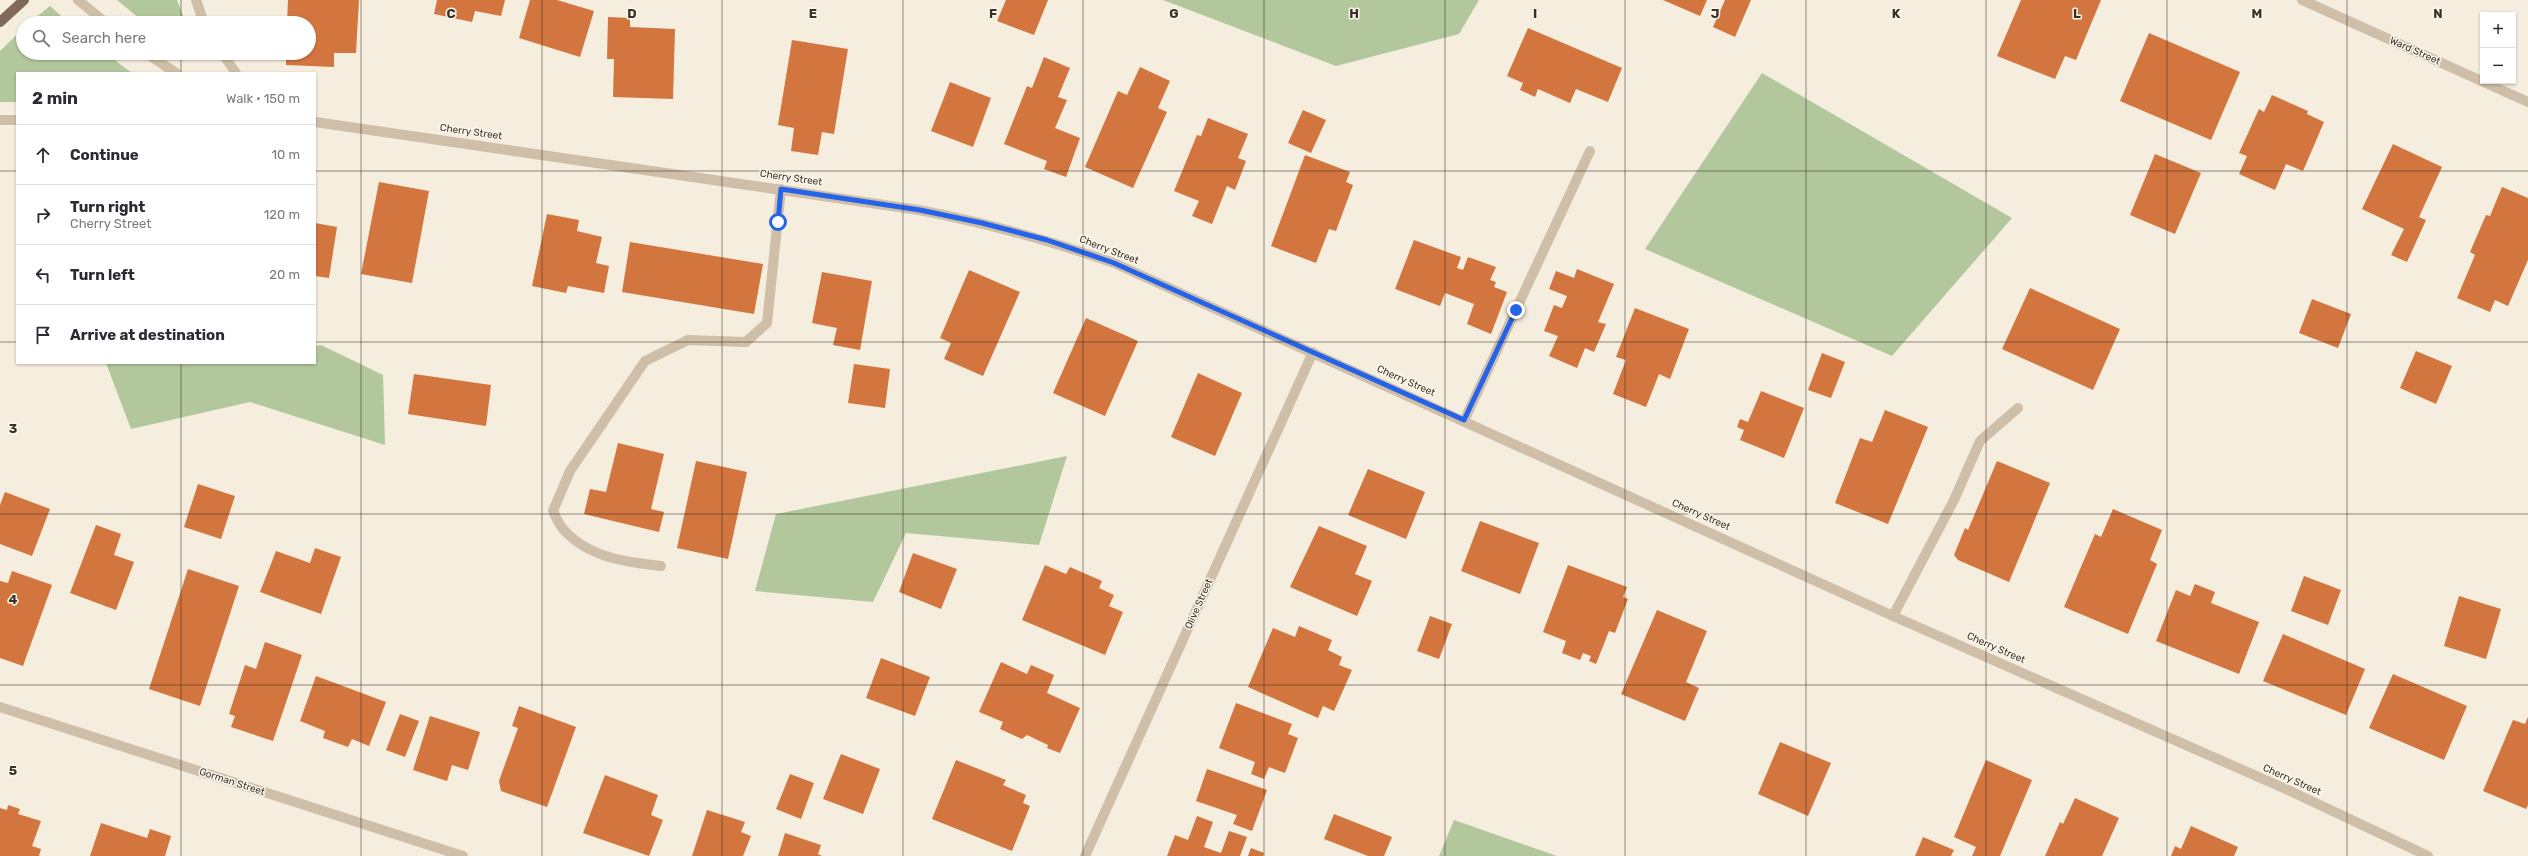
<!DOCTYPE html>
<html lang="en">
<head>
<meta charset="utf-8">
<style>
  :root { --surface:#fff; --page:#f2f2f3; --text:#2b2b33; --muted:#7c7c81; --line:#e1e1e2 }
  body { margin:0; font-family:Rubik,sans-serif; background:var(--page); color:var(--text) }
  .controls { position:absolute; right:12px; top:12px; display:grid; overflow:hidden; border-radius:0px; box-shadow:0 1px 3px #0004 }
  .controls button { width:36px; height:36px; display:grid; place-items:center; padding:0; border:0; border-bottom:1px solid var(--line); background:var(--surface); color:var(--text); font:20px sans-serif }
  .stop { position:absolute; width:12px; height:12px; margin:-9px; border:3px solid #2563eb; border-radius:50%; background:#fff }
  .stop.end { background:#2563eb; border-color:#fff; box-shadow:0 1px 4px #0008 }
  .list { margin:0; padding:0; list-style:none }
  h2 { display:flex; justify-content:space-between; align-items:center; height:52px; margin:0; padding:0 16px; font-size:17px }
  h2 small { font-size:13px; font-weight:400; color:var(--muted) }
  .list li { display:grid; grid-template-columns:26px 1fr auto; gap:12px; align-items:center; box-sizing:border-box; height:60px; padding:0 16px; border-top:1px solid var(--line) }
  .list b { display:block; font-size:15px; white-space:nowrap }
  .list p { margin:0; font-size:13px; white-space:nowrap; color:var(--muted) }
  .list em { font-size:13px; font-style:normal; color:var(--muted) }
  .icon { flex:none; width:22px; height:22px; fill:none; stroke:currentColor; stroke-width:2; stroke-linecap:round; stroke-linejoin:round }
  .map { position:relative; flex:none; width:2528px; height:856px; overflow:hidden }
  .search { position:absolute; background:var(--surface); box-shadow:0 1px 3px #0004; left:16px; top:16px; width:300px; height:44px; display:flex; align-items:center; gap:10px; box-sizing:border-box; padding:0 14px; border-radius:22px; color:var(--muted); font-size:15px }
  .panel { position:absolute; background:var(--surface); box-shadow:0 1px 3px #0004; left:16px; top:72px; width:300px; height:292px; border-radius:0px }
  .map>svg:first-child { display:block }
  .green { fill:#b3c79c }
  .building { fill:#d3753f }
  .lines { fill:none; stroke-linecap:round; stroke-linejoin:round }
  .service { stroke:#cfbfa8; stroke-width:10 }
  .minor { stroke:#cfbfa8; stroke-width:10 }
  .primary { stroke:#7f6a58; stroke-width:10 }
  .route { stroke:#2563eb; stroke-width:5 }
  .grid { fill:none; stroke:#3b3129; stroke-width:1; stroke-opacity:0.55 }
  .labels { text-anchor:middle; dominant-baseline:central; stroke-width:3; stroke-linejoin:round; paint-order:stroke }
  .street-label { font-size:10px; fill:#3b3129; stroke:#fcf6eb }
  .grid-label { font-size:13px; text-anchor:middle; font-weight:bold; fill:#3b3129; stroke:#fcf6eb; stroke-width:3; stroke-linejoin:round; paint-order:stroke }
</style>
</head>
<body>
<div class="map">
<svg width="2528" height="856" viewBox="0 0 2528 856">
  <rect width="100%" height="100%" fill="#f5edde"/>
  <!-- green -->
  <g class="green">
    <polygon points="117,0 177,0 186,23 145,23"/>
    <polygon points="1163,0 1479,0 1459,34 1336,66"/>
    <polygon points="50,6 69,23 29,23"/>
    <polygon points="23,29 23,53 105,53 132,73 17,73 17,102 0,102 0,51"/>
    <polygon points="1762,73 2012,218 1892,356 1645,249"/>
    <polygon points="321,345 383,375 385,445 250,402 131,429 106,363 315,363 315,346"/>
    <polygon points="1067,456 1039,545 906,533 873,602 755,591 776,514"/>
    <polygon points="1454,820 1557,856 1439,856"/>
  </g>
  <!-- building -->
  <g class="building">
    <polygon points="288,0 359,0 356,53 334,53 334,67 286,65 286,53 309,53 309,23 287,23"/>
    <polygon points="437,0 505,0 501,16 475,11 472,22 434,14"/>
    <polygon points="530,0 557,0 594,11 580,57 519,38"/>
    <polygon points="1006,0 1048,0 1034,35 997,21"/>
    <polygon points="1663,0 1707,0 1700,16"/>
    <polygon points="1725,0 1751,0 1735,37 1713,27"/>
    <polygon points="2021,0 2101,0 2076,60 2065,56 2055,79 1997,56"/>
    <polygon points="608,17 630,18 630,27 675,29 673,99 613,97 614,59 607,59"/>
    <polygon points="1528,28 1622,68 1608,102 1576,89 1570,103 1538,89 1535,97 1520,90 1523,83 1507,76"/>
    <polygon points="2149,33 2240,72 2211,140 2120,101"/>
    <polygon points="792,40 848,49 834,134 822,132 818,155 791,151 794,128 778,125"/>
    <polygon points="1044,57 1070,68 1058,97 1067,100 1055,128 1080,138 1066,177 1044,169 1047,161 1004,144 1027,86 1032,88"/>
    <polygon points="1140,67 1170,81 1158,108 1167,112 1133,188 1085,167 1118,91 1127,95"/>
    <polygon points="950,82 991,98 973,147 931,131"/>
    <polygon points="2272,95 2308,111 2307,114 2324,122 2303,171 2286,164 2275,190 2239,174 2247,156 2239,153 2259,109 2264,112"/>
    <polygon points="1303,110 1326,120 1311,153 1288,143"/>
    <polygon points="1208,118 1248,134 1238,158 1246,161 1235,190 1227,186 1212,224 1192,216 1199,201 1174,191 1197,135 1201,136"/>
    <polygon points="2393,144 2442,167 2419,217 2426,220 2407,262 2391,255 2404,229 2362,209"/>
    <polygon points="2155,154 2201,173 2175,234 2130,215"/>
    <polygon points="1305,155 1350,172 1346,182 1353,185 1336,231 1329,229 1316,263 1271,246"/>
    <polygon points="379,182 429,191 412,283 361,274"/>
    <polygon points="2502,187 2528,198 2528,260 2508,306 2495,300 2490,312 2457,298 2475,255 2470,252 2486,215 2490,216"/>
    <polygon points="547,214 579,220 577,231 602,237 596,263 609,266 604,293 568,286 566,293 532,286"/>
    <polygon points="315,223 337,227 329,278 315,276"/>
    <polygon points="1414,240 1461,257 1457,268 1463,270 1468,257 1496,267 1490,280 1496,282 1494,287 1507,292 1491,334 1467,324 1474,304 1445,293 1440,306 1395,289"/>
    <polygon points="630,242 763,264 754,314 622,292"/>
    <polygon points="1577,269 1614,284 1598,322 1606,324 1594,352 1585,348 1577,368 1549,356 1558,336 1544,331 1554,305 1562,308 1567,296 1549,289 1556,271 1574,278"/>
    <polygon points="969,270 1020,292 983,376 944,359 951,343 940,338"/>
    <polygon points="822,272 872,281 860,350 833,345 837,328 812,323"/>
    <polygon points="2030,288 2120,329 2093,390 2002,349"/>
    <polygon points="2312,299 2351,314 2338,348 2299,333"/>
    <polygon points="1635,308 1689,329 1670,379 1659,374 1646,407 1613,394 1626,360 1616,357"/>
    <polygon points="1086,318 1138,341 1105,416 1053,393"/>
    <polygon points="2416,351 2452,366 2436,404 2400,388"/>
    <polygon points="1822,353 1845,362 1831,398 1808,390"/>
    <polygon points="854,364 890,369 885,408 848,403"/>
    <polygon points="1198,373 1242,393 1215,456 1171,437"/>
    <polygon points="414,374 491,385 486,426 408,414"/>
    <polygon points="1761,391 1804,408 1784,458 1740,440 1744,430 1737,427 1740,419 1748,422"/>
    <polygon points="1885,410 1928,427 1888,524 1835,503 1860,438 1872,442"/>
    <polygon points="618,443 664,454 651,509 664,512 659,532 584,514 590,489 606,492"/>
    <polygon points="696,461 747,472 728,559 677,548"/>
    <polygon points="1997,461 2050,483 2009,582 1958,560 1954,555 1965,528 1968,530"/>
    <polygon points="1368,469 1425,492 1406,539 1348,515"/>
    <polygon points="198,484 235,496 221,539 184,527"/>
    <polygon points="5,492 50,509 32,556 0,544 0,505"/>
    <polygon points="2113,509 2162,530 2150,560 2157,564 2128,634 2064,607 2095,534 2101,537"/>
    <polygon points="1480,521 1539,543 1520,594 1461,571"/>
    <polygon points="96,525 121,534 114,555 134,562 116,610 70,593"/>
    <polygon points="1319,526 1367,546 1355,574 1372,581 1357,616 1290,587"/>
    <polygon points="315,548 341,557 321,614 260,592 276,551 310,563"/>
    <polygon points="913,553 957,569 941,609 899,592"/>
    <polygon points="1045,565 1066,574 1070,567 1102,581 1099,588 1114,595 1109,606 1123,612 1105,655 1022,620"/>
    <polygon points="1568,565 1627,587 1623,597 1628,599 1615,633 1609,631 1596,664 1589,661 1591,656 1583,653 1580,660 1562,653 1566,641 1543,632"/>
    <polygon points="188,569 239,586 200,706 149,689"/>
    <polygon points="12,571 52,585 23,666 0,658 0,581 8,583"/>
    <polygon points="2304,576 2341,590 2328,625 2291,611"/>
    <polygon points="2195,584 2215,592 2211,603 2259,622 2239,674 2156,641 2176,590 2190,596"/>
    <polygon points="2459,596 2501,609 2486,659 2444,646"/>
    <polygon points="1657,610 1707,631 1686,682 1699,688 1685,721 1621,694"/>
    <polygon points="1430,616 1452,624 1439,659 1417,651"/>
    <polygon points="1299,626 1332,640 1328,650 1342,657 1339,665 1352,670 1334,711 1323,706 1318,718 1248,687 1273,628 1295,637"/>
    <polygon points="2283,634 2365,669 2346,715 2263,681"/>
    <polygon points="265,642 302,655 273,741 231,727 235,716 229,714 245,665 256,669"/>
    <polygon points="881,658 930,677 915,716 866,698"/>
    <polygon points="1001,662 1027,674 1031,665 1054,675 1047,693 1080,708 1060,753 1047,748 1048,745 1027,735 1022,739 1000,729 1003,722 979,712"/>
    <polygon points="2393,674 2467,706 2444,760 2369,728"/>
    <polygon points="316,676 386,702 369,746 352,739 348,747 323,738 325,731 300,721"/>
    <polygon points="1236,703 1292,724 1288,734 1298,738 1285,773 1269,767 1264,779 1251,774 1255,762 1219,748"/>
    <polygon points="519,706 576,727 547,807 501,791 499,781 518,728 512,726"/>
    <polygon points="400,714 419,721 405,757 386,750"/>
    <polygon points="430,716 480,732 468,770 452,765 447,781 413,770"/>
    <polygon points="2528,717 2528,805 2526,809 2483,791 2513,720 2525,724"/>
    <polygon points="1780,742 1831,763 1808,816 1758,794"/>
    <polygon points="841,754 880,769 863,814 823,799"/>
    <polygon points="956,760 1006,780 1003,785 1026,795 1023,803 1030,806 1012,851 932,819"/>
    <polygon points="1986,760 2032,780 2000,856 1972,856 1976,847 1954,837"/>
    <polygon points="1207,769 1267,790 1252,831 1233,824 1237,815 1196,801"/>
    <polygon points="790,774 814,783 801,819 776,809"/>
    <polygon points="605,775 658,795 651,815 663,820 649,856 583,833"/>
    <polygon points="2075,798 2119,818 2102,856 2045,856 2060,822 2063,824"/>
    <polygon points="8,805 20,809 18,814 41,821 32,846 41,849 39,856 0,856 0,808 7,810"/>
    <polygon points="707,810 745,822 741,832 751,836 743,856 692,856"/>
    <polygon points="1334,814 1392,837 1384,856 1368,856 1324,839"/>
    <polygon points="1197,816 1213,822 1204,847 1221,853 1229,831 1247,837 1240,856 1167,856 1175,835 1188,840"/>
    <polygon points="101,823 147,838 150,829 171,836 165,856 90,856"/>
    <polygon points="2191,826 2238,847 2234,856 2171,856 2175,846 2181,849"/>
    <polygon points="785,833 821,845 818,854 822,856 778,856"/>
    <polygon points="1923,837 1954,850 1951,856 1915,856"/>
    <polygon points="1251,848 1264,853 1263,856 1248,856"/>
  </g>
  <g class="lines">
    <!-- service -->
    <g class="service">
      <polyline points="1464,421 1590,151"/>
      <path d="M661,566C627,562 589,558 564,530C559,525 556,517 553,511L570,471L645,361L688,340L746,342L767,323L781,189"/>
      <polyline points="1893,616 1954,500 1980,441 2018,408"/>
    </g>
    <!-- minor -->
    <g class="minor">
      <polyline points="78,0 106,23"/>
      <polyline points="196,0 204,23"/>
      <polyline points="2302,0 2528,102"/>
      <polyline points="146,53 176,73"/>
      <polyline points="222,53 236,73"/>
      <polyline points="0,120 17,120"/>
      <path d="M315,122L919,210C987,223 1049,240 1114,263L1893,616L2288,790L2428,856"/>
      <polyline points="0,707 463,856"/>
      <polyline points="1085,856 1313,352"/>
    </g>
    <!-- primary -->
    <polyline class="primary" points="0,22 24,0"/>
  </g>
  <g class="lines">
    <!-- route -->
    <polyline class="route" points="778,222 781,189 920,210 982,223 1047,240 1114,263 1464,420 1516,310"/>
  </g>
  <!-- grid -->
  <path class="grid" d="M181,0V23M361,0V856M542,0V856M722,0V856M903,0V856M1083,0V856M1264,0V856M1445,0V856M1625,0V856M1806,0V856M1986,0V856M2167,0V856M2347,0V856M181,53V73M0,171H17M315,171H2528M0,342H17M315,342H2528M181,363V856M0,514H2528M0,685H2528"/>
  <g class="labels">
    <!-- street labels -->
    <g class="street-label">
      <text transform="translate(2415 51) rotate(24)">Ward Street</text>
      <text transform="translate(471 132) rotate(8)">Cherry Street</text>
      <text transform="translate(791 178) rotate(8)">Cherry Street</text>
      <text transform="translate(1109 250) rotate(21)">Cherry Street</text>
      <text transform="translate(1406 381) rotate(24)">Cherry Street</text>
      <text transform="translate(1701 515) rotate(24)">Cherry Street</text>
      <text transform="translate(1199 604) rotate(-66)">Olive Street</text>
      <text transform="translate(1996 648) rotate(24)">Cherry Street</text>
      <text transform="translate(2292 780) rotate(24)">Cherry Street</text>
      <text transform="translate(232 782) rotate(18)">Gorman Street</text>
    </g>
  </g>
  <g class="grid-label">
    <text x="451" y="18">C</text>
    <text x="632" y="18">D</text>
    <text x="813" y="18">E</text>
    <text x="993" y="18">F</text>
    <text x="1174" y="18">G</text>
    <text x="1354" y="18">H</text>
    <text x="1535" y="18">I</text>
    <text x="1715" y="18">J</text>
    <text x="1896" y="18">K</text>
    <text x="2077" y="18">L</text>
    <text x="2257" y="18">M</text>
    <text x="2438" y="18">N</text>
    <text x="13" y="433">3</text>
    <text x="13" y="604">4</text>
    <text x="13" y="775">5</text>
  </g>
</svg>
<div class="controls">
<button>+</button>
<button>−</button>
</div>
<div class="stop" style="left:778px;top:222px"></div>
<div class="stop end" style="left:1516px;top:310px"></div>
<div class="search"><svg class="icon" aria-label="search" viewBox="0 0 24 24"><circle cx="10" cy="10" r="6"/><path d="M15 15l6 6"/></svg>Search here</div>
<section class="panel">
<h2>2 min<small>Walk · 150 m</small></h2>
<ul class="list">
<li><svg class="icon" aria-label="ahead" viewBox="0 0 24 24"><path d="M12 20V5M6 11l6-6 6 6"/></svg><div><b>Continue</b></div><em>10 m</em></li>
<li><svg class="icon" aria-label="right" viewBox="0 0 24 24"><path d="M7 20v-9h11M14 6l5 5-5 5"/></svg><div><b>Turn right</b><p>Cherry Street</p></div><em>120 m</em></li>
<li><svg class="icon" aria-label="left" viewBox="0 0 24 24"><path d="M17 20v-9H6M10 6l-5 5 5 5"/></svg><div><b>Turn left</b></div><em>20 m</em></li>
<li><svg class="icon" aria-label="arrive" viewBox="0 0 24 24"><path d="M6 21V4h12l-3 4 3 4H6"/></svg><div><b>Arrive at destination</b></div></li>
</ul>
</section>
</div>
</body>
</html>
